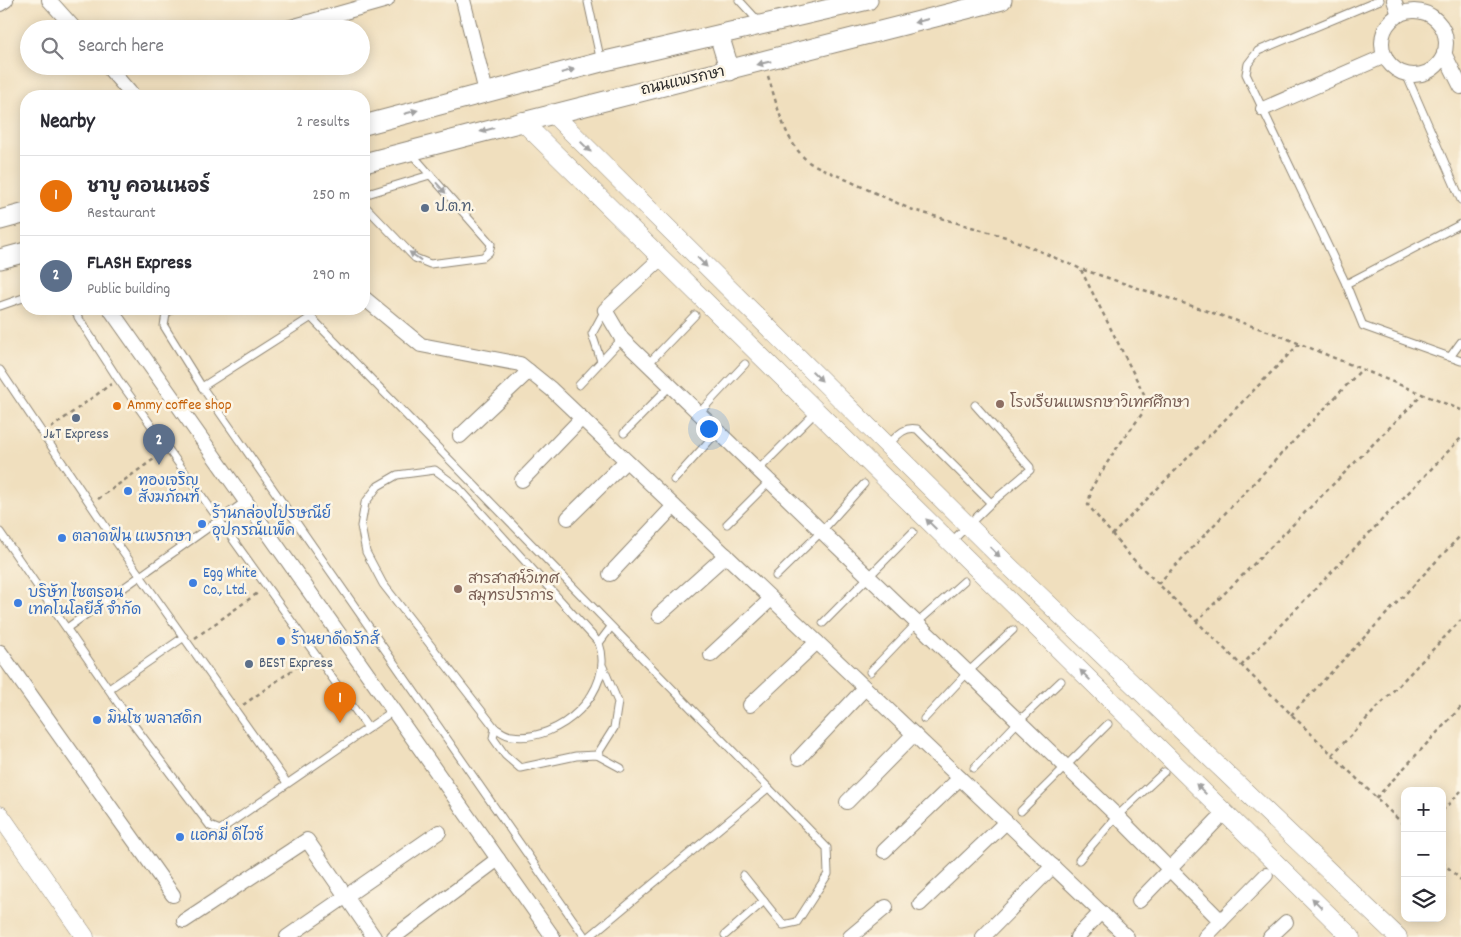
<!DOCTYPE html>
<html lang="en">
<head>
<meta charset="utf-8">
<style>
  :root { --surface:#fff; --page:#f7f7f7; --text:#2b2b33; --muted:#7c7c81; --line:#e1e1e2; --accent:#d1495b }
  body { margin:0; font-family:Dekko,"Playpen Sans Thai",sans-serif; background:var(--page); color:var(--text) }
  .controls { position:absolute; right:15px; bottom:15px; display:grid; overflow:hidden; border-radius:10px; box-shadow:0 2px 12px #0003 }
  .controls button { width:45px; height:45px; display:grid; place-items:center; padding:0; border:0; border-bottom:1px solid var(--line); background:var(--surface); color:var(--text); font:25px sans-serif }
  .you { position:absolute; left:708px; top:428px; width:18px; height:18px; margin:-12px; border:4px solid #fff; border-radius:50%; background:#1a73e8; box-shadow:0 0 0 8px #1a73e833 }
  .badge { display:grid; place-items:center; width:32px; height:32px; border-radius:50%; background:var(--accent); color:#fff; font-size:16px; font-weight:700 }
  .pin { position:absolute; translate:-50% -41px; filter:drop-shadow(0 1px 2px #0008) }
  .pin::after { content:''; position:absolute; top:26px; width:18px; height:15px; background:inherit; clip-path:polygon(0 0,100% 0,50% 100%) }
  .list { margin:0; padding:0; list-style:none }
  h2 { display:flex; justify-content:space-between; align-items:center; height:65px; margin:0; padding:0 20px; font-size:21px }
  h2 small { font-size:16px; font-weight:400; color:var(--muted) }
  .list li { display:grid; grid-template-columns:32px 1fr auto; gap:15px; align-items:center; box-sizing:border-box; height:80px; padding:0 20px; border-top:1px solid var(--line) }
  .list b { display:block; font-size:19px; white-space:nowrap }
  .list p { margin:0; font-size:16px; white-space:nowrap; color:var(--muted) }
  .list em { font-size:16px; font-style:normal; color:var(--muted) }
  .icon { flex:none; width:28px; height:28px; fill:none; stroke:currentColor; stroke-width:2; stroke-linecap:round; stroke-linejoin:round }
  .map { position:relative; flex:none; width:1461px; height:937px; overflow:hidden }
  .search { position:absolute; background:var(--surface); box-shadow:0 2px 12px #0003; left:20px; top:20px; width:350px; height:55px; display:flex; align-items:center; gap:12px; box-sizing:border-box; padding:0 18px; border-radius:28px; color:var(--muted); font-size:19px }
  .panel { position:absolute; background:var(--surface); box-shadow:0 2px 12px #0003; left:20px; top:90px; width:350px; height:225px; border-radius:20px }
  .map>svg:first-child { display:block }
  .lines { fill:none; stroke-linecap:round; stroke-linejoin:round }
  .service-casing { stroke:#8e8574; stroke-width:9 }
  .minor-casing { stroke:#8e8574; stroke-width:16 }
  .tertiary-casing { stroke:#8e8574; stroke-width:19 }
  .secondary-casing { stroke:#8e8574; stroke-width:21 }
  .path { stroke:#8e8574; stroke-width:2.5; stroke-dasharray:4 4; stroke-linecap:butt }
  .service { stroke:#fff; stroke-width:7 }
  .minor { stroke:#fff; stroke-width:14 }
  .tertiary { stroke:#fff; stroke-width:18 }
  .secondary { stroke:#fff; stroke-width:19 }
  .oneway { fill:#a0a0a0 }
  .service-dot { fill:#5c6f8a; stroke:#fcf5e5; stroke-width:2 }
  .education-dot { fill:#8d6e63; stroke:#fcf5e5; stroke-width:2 }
  .food-dot { fill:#e8710a; stroke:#fcf5e5; stroke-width:2 }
  .shop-dot { fill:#3f7fe0; stroke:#fcf5e5; stroke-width:2 }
  .labels { text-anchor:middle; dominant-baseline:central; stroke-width:5; stroke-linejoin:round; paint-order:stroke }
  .street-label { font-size:15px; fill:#2b2b2b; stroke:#fcf5e5 }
  .service-label { font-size:15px; fill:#4e5e75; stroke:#fcf5e5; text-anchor:start }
  .education-label { font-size:15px; fill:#785e54; stroke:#fcf5e5; text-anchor:start }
  .food-label { font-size:15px; fill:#c56008; stroke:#fcf5e5; text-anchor:start }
  .shop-label { font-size:15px; fill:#366cbe; stroke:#fcf5e5; text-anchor:start }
</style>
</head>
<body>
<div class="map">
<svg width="1461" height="937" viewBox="0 0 1461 937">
  <rect width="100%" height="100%" fill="#fcf5e5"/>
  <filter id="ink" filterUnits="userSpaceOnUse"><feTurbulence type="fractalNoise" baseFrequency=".02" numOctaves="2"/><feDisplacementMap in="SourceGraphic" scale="10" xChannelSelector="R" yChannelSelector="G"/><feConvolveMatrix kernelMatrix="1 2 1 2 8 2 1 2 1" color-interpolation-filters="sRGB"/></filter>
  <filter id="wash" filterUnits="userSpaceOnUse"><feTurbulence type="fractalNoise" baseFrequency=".0096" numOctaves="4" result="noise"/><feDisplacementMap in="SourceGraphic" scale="20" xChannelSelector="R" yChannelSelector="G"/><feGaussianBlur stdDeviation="1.12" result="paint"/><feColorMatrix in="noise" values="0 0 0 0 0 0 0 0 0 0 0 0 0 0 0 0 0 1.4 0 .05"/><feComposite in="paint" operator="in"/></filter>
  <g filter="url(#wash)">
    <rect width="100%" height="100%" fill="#f0dfbe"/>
  </g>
  <g filter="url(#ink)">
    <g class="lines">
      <!-- service casing -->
      <g class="service-casing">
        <g id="service">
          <polyline points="739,0 761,24"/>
          <polyline points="588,2 601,62"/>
          <polyline points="1406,74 1461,200"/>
          <polyline points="364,195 430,175"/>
          <polyline points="364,205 415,258 430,264 483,257 489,252 491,244 411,153"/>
          <polyline points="1461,224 1346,284 1363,326 1461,361"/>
          <polyline points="1346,284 1246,74 1248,64 1258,51 1380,0"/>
          <polyline points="0,306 26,297"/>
          <polyline points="75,309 78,317 118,379 368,728"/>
          <polyline points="172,309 166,314 164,326 202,387"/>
          <polyline points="303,309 827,848 828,874 797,922 783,925 743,875"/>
          <polyline points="310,318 202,387 585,937"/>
          <polyline points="1450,357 1461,342"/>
          <polyline points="601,361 592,334 605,310"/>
          <polyline points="648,364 695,315"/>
          <polyline points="0,370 107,529 287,783"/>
          <polyline points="579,385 622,339"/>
          <polyline points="699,413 745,364"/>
          <polyline points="624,433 671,385"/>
          <path d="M888,445C897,436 904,426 917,429L991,503L1030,470V467L975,405"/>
          <polyline points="758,470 816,412"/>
          <polyline points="674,480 718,431"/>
          <polyline points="727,524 770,481"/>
          <polyline points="0,532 127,716 210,826 220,830 393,711"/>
          <polyline points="950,543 991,503"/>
          <polyline points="776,576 822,531 864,484"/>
          <polyline points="823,623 913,532"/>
          <polyline points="67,628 246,501"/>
          <path d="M599,643L458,487L435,470L397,475L378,486L365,503L361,526L366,552L383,584L495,728C500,731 506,736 512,736C559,743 616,691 599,643L611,627"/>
          <polyline points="870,672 917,623 964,581"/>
          <polyline points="109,689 184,637"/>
          <polyline points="924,719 968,672 1013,630"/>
          <polyline points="495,728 493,738 505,755 520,768 576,756 597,755 621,768"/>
          <polyline points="597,755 614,728 618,702 603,667"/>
          <polyline points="974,768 1019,721 1061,681"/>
          <polyline points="1021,811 1108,724"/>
          <polyline points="1079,860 1117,816 1164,772"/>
          <polyline points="725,935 764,901"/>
          <polyline points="589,937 768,788"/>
        </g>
      </g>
      <!-- minor casing -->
      <g class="minor-casing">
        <g id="minor">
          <polyline points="49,0 75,29"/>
          <polyline points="463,0 486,92"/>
          <polyline points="1394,0 1399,15"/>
          <polyline points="0,4 6,0"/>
          <circle cx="1414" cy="43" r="32"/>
          <polyline points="284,29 387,0"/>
          <polyline points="1444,53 1461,87"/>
          <polyline points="107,66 133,96"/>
          <polyline points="1263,109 1385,56"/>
          <polyline points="661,258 605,310 622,339 1117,816 1221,921"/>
          <polyline points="364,298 421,345 520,364 551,389 1127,937"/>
          <polyline points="110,309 553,937"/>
          <polyline points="460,436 529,371"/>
          <polyline points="522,480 582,418"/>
          <polyline points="568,518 626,461"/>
          <polyline points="610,574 674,506"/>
          <polyline points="659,615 726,555"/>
          <polyline points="0,652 173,895"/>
          <polyline points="711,655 771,599"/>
          <polyline points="750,705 817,642"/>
          <polyline points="799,758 865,688"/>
          <polyline points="847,802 914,734"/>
          <polyline points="884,851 960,778"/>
          <polyline points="1139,901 1217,820"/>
          <polyline points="920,904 1006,822"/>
          <polyline points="184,921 307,840 374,937"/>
          <polyline points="287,937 439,832"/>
          <polyline points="394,937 498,859"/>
          <polyline points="850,937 886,907"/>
          <polyline points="983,937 1053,866"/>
          <polyline points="1077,937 1101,912"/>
          <polyline points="1205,937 1266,875"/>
          <polyline points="1270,937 1286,922"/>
        </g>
      </g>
      <!-- tertiary casing -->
      <g class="tertiary-casing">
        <g id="tertiary">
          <polyline points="552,113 1011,568 1398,937"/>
          <polyline points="522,121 1351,937"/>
          <polyline points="0,815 85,937"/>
        </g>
      </g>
      <!-- secondary casing -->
      <g class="secondary-casing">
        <g id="secondary">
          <polyline points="719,35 730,71"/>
          <polyline points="364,125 601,62 868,0"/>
          <path d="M364,163C576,107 789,56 1002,0"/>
          <polyline points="0,220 26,213"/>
          <polyline points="0,259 26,252"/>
        </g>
      </g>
      <!-- path -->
      <g class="path">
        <path d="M768,76C778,107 784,142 810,163L910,209L1009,238L1081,269L1276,334L1461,410"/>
        <polyline points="1081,270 1145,396 1142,414 1114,452 1092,487 1088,505 1131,557 1405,826"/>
        <polyline points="51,428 111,384"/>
        <polyline points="98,499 161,454"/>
        <polyline points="1112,535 1299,344"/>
        <polyline points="1158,584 1362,369"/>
        <polyline points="1196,622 1423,394"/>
        <polyline points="195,638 259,592"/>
        <polyline points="1241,666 1461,438"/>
        <polyline points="243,705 308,659"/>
        <polyline points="1291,715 1461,535"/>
        <polyline points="1332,755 1461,620"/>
        <polyline points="1376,798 1461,707"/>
        <polyline points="1442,811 1461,791"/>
        <polyline points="1442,862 1461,880"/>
      </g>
      <!-- service -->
      <use href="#service" class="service"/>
      <!-- minor -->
      <use href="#minor" class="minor"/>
      <!-- tertiary -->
      <use href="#tertiary" class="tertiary"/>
      <!-- secondary -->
      <use href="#secondary" class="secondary"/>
    </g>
    <!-- one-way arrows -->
    <defs><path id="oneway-solid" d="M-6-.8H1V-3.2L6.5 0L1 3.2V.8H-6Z" transform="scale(1.25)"/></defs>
    <g class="oneway">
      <use href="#oneway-solid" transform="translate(921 21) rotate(165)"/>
      <use href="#oneway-solid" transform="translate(764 63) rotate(166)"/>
      <use href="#oneway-solid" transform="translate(568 71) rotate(-15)"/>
      <use href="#oneway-solid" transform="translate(411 112) rotate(-15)"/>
      <use href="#oneway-solid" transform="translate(487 130) rotate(165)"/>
      <use href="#oneway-solid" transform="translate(586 147) rotate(45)"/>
      <use href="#oneway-solid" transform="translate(441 188) rotate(48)"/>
      <use href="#oneway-solid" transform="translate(415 256) rotate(-144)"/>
      <use href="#oneway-solid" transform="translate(702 262) rotate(45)"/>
      <use href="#oneway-solid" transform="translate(817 376) rotate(45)"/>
      <use href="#oneway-solid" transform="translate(931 524) rotate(-136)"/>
      <use href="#oneway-solid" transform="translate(995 552) rotate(45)"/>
      <use href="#oneway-solid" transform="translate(1085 675) rotate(-135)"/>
      <use href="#oneway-solid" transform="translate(1201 789) rotate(-135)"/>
      <use href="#oneway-solid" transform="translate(1317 903) rotate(-135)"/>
    </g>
  </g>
  <!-- markers -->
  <g class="service-dot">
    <circle cx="425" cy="208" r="5"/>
    <circle cx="76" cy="418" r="5"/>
    <circle cx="249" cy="664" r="5"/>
  </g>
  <g class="education-dot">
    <circle cx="1000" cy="404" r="5"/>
    <circle cx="458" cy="589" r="5"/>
  </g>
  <circle class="food-dot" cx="117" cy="406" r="5"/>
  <g class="shop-dot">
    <circle cx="128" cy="491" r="5"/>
    <circle cx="202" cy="524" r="5"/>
    <circle cx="62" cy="538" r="5"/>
    <circle cx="193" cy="583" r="5"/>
    <circle cx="18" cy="603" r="5"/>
    <circle cx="281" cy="641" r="5"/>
    <circle cx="97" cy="720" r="5"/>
    <circle cx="180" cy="837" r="5"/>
  </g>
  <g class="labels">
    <!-- street labels -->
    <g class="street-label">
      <text transform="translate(683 82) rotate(-13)">ถนนแพรกษา</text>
    </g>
    <!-- service labels -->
    <g class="service-label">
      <text x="435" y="208">ป.ต.ท.</text>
      <text x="76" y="435" text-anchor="middle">J&amp;T Express</text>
      <text x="259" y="664">BEST Express</text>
    </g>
    <!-- education labels -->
    <g class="education-label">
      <text x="1010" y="404">โรงเรียนแพรกษาวิเทศศึกษา</text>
      <text x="468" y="580">สารสาสน์วิเทศ<tspan x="468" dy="17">สมุทรปราการ</tspan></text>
    </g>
    <!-- food labels -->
    <g class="food-label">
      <text x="127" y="406">Ammy coffee shop</text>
    </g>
    <!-- shop labels -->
    <g class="shop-label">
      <text x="138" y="482">ทองเจริญ<tspan x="138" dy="17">สังฆภัณฑ์</tspan></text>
      <text x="212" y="515">ร้านกล่องไปรษณีย์<tspan x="212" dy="17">อุปกรณ์แพ็ค</tspan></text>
      <text x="72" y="538">ตลาดฟิน แพรกษา</text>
      <text x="203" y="574">Egg White<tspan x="203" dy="17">Co., Ltd.</tspan></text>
      <text x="28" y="594">บริษัท ไซตรอน<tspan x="28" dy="17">เทคโนโลยีส์ จำกัด</tspan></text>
      <text x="291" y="641">ร้านยาดีดรักส์</text>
      <text x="107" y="720">มินโซ พลาสติก</text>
      <text x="190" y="837">แอคมี่ ดีไวซ์</text>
    </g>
  </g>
</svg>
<div class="controls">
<button>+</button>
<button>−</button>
<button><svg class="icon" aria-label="layers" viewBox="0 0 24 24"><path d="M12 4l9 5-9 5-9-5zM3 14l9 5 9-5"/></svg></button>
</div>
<div class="you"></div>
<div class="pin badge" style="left:340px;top:723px;background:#e8710a">1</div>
<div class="pin badge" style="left:159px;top:465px;background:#5c6f8a">2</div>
<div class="search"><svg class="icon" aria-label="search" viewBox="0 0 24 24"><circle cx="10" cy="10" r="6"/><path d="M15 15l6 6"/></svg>Search here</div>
<section class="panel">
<h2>Nearby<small>2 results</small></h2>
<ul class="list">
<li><span class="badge" style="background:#e8710a">1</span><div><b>ชาบู คอนเนอร์</b><p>Restaurant</p></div><em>250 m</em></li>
<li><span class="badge" style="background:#5c6f8a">2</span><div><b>FLASH Express</b><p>Public building</p></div><em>290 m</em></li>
</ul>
</section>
</div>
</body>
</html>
